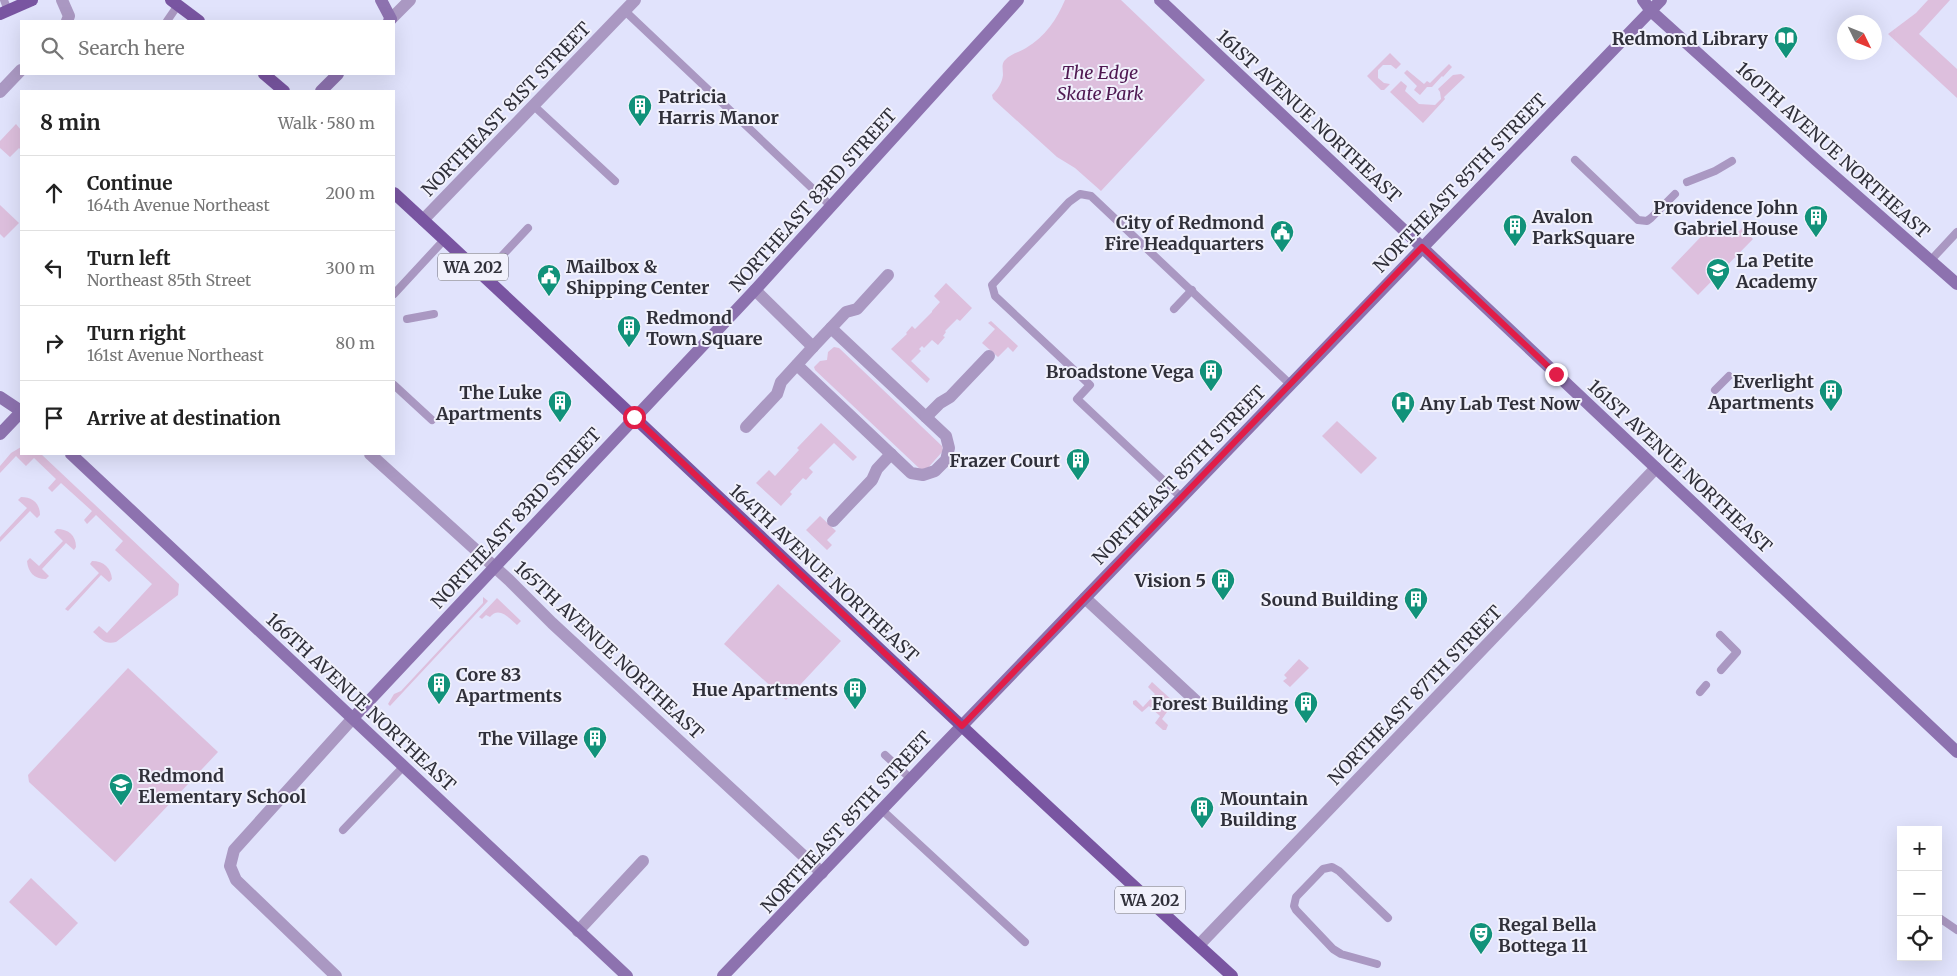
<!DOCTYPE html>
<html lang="en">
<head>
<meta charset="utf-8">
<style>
  :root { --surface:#fff; --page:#f2f2f2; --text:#222; --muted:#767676; --line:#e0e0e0 }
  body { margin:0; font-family:Merriweather,serif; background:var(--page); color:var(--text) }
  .controls { position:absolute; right:15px; bottom:15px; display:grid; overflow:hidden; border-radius:0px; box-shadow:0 5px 20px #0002 }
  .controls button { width:45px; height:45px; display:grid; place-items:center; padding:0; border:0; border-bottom:1px solid var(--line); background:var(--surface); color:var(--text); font:25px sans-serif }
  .compass { position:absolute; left:1837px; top:15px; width:45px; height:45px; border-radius:50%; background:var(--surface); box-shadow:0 5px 20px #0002; rotate:133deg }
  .stop { position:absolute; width:15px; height:15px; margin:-11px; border:4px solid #e11d48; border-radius:50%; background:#fff }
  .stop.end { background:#e11d48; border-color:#fff; box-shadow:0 1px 5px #0008 }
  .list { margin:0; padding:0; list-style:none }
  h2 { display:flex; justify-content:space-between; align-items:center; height:65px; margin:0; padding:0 20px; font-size:21px }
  h2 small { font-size:16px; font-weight:400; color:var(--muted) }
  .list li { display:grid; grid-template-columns:32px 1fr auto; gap:15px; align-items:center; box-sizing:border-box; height:75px; padding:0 20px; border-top:1px solid var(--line) }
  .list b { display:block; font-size:19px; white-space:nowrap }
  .list p { margin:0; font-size:16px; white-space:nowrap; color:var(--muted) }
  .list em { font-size:16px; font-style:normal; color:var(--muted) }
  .icon { flex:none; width:28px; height:28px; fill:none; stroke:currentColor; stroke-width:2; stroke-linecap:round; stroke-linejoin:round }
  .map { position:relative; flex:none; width:1957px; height:976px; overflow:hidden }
  .search { position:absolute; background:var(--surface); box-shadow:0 5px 20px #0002; left:20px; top:20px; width:375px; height:55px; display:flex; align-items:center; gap:12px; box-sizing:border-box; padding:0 18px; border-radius:0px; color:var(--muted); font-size:19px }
  .panel { position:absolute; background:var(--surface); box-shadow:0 5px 20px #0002; left:20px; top:90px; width:375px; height:365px; border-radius:0px }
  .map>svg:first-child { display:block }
  .green { fill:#ddbfdd }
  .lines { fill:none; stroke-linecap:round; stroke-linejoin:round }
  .lane { stroke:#aa98c2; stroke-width:8 }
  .street { stroke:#aa98c2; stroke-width:12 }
  .secondary { stroke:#8d72af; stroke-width:12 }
  .primary { stroke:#7955a1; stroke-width:12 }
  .route { stroke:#e11d48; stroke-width:6 }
  .labels { text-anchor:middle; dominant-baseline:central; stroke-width:4; stroke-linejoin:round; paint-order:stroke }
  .shield { fill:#f1f1fc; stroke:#6a6a74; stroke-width:1 }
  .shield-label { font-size:16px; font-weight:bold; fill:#30303a }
  .poi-label { font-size:18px; font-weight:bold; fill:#30303a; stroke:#f1f1fc; text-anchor:end }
  .park-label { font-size:18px; font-style:italic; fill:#4f1952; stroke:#f1f1fc }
  .street-label { font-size:18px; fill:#30303a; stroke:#f1f1fc }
</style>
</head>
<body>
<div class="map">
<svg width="1957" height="976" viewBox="0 0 1957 976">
  <rect width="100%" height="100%" fill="#e1e3fc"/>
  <!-- green -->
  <g class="green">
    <path d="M1065,0H1121L1205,80L1101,191L1075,168L1057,157L993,99L992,95C998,89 1002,83 1003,75C1003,69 1001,64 1005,60C1010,54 1020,52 1026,48C1045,37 1057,19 1065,0Z"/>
    <polygon points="1928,0 1950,0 1919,34 1957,69 1957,98 1888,34 1916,13"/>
    <polygon points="1390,53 1401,64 1396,69 1391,65 1383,65 1378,70 1378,78 1384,83 1390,84 1384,90 1381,90 1367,76"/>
    <polygon points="1449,64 1452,67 1443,77 1442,76 1432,87 1427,87 1420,95 1414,90 1417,86 1404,73 1407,70 1424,84 1427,81 1430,83"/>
    <polygon points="1461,74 1465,77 1444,97 1445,99 1423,123 1390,92 1401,81 1407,86 1405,91 1419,104 1435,105 1441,99 1440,92 1438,89 1453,75"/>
    <polygon points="16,124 21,130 21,150 19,148 10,157 0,148 0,141"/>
    <polygon points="0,205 19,223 4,238 0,234"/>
    <polygon points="1715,222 1732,238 1742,228 1753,239 1698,295 1671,268"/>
    <polygon points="946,283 972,308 960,321 957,319 945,331 946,332 943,336 945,337 938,345 932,340 924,348 922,346 919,349 921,351 911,361 930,379 927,383 891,349 907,334 906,333 912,326 915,329 932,312 932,311 940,302 934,296"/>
    <polygon points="991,321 1018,346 1013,352 1008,347 998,357 982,343 995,329 988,323"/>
    <polygon points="834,347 839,348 942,446 943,451 926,470 920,469 815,370 814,367 820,361 827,360 828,352"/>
    <polygon points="1337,421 1377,458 1361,474 1322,436"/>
    <polygon points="821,423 857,457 853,461 834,443 809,468 813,472 806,480 803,478 790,492 792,494 781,506 756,483 769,470 775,476 799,450 797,448"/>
    <path d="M21,447V454H41L179,584L178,595L116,642C105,645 101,639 93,632L99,626L107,633L152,584L115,550L123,541L96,515L87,524L84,520L92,511L61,483L52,492L48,488L56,479L34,458L26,466L16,456L0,473V466L11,453Z"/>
    <path d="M21,497C32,497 40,503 40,515L37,518L30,511L0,542V537L27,508L18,500Z"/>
    <polygon points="820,516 836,531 827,540 832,545 827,550 806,530"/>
    <path d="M57,529C68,529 76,535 76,547L74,550L66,543L42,569L49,576L46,579C34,579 28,572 27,561L30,558L39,566L63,541L54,532Z"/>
    <path d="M92,561C104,561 111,568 112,579L109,582L101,575L68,611L65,609L99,573L90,564Z"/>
    <polygon points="778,584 841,641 786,700 724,644"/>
    <polygon points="483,597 488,601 390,706 388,704 394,694 401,691 483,603"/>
    <path d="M497,598L521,621L517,625C509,618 499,606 490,617L486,615L482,619L479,617Z"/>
    <polygon points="1299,659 1309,668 1290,687 1283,681 1287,678 1284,675"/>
    <polygon points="128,668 218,752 115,862 29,782 28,775"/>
    <polygon points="1152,682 1174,702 1162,719 1168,725 1166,730 1163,730 1155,723 1160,716 1149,706 1142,712 1133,704 1133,701 1136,700 1143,707 1155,694 1148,687"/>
    <polygon points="31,878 78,923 56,946 9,902"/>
  </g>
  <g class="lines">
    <!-- lane -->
    <g class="lane">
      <polyline points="4,0 8,11"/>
      <polyline points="625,11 831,206"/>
      <polyline points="167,21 178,5"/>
      <polyline points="534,106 615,181"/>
      <polyline points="1575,160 1638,220 1647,221 1651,218 1675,194"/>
      <polyline points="1687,182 1715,171 1732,161"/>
      <polyline points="1931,260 1957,232"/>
      <polyline points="483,276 528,228"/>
      <polyline points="394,294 444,240"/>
      <polyline points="1174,309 1192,290"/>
      <polyline points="407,319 434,314"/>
      <polyline points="394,385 432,420"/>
      <polyline points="1715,390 1729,376"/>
      <polyline points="1182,498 1077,399 1090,385 995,296 992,285 1069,202 1080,194 1091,196 1291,385"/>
      <polyline points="1720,635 1737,652 1721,670"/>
      <polyline points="1700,692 1706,685"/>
      <polyline points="885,755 911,779"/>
      <polyline points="882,810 1025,942"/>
      <polyline points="343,830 404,766"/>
      <polyline points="1938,917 1957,930"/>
      <polyline points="1377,964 1341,954 1333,949 1296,910 1294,906 1296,897 1323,869 1332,867 1339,871 1388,918"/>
    </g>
    <!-- street -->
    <g class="street">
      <polyline points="62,0 69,16 67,21"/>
      <polyline points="391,19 410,0"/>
      <polyline points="0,92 21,70"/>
      <polyline points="423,220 635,0"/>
      <polyline points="755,290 813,347"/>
      <polyline points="797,365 911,473 923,475 935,471 946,460 949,448 946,436 831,328"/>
      <polyline points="926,417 940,403 950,397 989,356"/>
      <polyline points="746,427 777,394 781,382 813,347 846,312 857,309 888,275"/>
      <polyline points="370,454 509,580 552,623 822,873"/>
      <polyline points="833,521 872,480 877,469 891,454"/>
      <polyline points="1085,598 1196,701"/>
      <polyline points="578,931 643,861"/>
      <polyline points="1199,945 1656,468"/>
      <polyline points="336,976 236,880 230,866 234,850 353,718"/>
    </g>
    <!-- secondary -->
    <g class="secondary">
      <polyline points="381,0 391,19 389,21"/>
      <polyline points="1160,0 1957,752"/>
      <polyline points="1643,0 1651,11 1816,160 1957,284"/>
      <polyline points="321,91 338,74"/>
      <polyline points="0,397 21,411"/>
      <polyline points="0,434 21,412"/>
      <polyline points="71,454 627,976"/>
      <polyline points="353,718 755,290 1018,0"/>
      <polyline points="723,976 928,761 1661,0"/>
    </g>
    <!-- primary -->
    <g class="primary">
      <polyline points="171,0 199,21"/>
      <polyline points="0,14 32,0"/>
      <polyline points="264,74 284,91"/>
      <path d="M394,193C675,452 949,719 1232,976"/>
    </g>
  </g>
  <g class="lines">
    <!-- route -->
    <polyline class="route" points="634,417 962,726 1422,247 1556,374"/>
  </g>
  <!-- icons -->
  <defs>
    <g id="library-pin" transform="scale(1.25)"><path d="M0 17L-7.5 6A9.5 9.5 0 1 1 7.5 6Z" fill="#11927a" stroke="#f1f1fc"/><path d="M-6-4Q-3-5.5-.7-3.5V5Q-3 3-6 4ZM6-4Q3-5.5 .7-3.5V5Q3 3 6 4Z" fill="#fff"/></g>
    <g id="building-pin" transform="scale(1.25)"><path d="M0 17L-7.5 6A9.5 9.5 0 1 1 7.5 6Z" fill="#11927a" stroke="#f1f1fc"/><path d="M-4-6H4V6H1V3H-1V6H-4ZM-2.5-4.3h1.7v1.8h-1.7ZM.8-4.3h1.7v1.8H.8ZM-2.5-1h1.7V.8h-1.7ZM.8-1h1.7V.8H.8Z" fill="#fff"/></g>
    <g id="civic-pin" transform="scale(1.25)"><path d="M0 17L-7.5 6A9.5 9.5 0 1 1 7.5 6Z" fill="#11927a" stroke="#f1f1fc"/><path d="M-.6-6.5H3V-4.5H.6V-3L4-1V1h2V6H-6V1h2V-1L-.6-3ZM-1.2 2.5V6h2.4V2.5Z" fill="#fff"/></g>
    <g id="school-pin" transform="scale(1.25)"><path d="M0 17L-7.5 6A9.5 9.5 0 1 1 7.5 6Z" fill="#11927a" stroke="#f1f1fc"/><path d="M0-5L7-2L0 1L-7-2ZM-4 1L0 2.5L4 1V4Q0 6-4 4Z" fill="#fff"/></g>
    <g id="hospital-pin" transform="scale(1.25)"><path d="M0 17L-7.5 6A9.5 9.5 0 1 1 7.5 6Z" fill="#11927a" stroke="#f1f1fc"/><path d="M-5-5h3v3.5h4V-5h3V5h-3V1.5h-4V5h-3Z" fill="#fff"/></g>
    <g id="theatre-pin" transform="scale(1.25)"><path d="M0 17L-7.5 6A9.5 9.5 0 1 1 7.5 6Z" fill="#11927a" stroke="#f1f1fc"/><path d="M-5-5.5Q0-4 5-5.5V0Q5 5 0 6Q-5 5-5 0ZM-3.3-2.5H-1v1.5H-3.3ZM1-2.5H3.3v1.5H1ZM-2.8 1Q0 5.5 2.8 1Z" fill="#fff"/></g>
  </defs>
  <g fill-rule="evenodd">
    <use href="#library-pin" x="1786" y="38"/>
    <use href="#building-pin" x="640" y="106"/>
    <use href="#building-pin" x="1816" y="217"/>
    <use href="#building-pin" x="1515" y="226"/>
    <use href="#civic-pin" x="1282" y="232"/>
    <use href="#school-pin" x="1718" y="270"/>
    <use href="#civic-pin" x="549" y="276"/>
    <use href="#building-pin" x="629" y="327"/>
    <use href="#building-pin" x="1211" y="371"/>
    <use href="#building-pin" x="1831" y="391"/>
    <use href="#building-pin" x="560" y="402"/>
    <use href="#hospital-pin" x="1403" y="403"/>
    <use href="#building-pin" x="1078" y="460"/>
    <use href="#building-pin" x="1223" y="580"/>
    <use href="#building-pin" x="1416" y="599"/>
    <use href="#building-pin" x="439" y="684"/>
    <use href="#building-pin" x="855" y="689"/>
    <use href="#building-pin" x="1306" y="703"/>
    <use href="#building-pin" x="595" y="738"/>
    <use href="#school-pin" x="121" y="785"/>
    <use href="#building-pin" x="1202" y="808"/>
    <use href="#theatre-pin" x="1481" y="934"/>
  </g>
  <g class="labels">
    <!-- shield labels -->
    <g class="shield">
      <rect x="438" y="253.5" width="70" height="27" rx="4"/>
      <rect x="1115" y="886.5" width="70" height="27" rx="4"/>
    </g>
    <g class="shield-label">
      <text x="473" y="267">WA 202</text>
      <text x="1150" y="900">WA 202</text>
    </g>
    <!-- poi labels -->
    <g class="poi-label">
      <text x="1768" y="38">Redmond Library</text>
      <text x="658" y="96" text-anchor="start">Patricia<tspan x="658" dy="21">Harris Manor</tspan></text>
      <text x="1798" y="207">Providence John<tspan x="1798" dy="21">Gabriel House</tspan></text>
      <text x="1532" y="216" text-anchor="start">Avalon<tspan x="1532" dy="21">ParkSquare</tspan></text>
      <text x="1264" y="222">City of Redmond<tspan x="1264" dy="21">Fire Headquarters</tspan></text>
      <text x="1736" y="260" text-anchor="start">La Petite<tspan x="1736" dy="21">Academy</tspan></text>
      <text x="566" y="266" text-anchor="start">Mailbox &amp;<tspan x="566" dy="21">Shipping Center</tspan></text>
      <text x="646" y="317" text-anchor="start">Redmond<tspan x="646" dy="21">Town Square</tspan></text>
      <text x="1194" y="371">Broadstone Vega</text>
      <text x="1814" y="381">Everlight<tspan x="1814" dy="21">Apartments</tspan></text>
      <text x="542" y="392">The Luke<tspan x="542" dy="21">Apartments</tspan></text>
      <text x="1420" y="403" text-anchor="start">Any Lab Test Now</text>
      <text x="1060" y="460">Frazer Court</text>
      <text x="1206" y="580">Vision 5</text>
      <text x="1398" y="599">Sound Building</text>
      <text x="456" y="674" text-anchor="start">Core 83<tspan x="456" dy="21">Apartments</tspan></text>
      <text x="838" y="689">Hue Apartments</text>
      <text x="1288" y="703">Forest Building</text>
      <text x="578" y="738">The Village</text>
      <text x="138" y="775" text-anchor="start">Redmond<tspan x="138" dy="21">Elementary School</tspan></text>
      <text x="1220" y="798" text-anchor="start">Mountain<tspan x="1220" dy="21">Building</tspan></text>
      <text x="1498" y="924" text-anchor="start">Regal Bella<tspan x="1498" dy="21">Bottega 11</tspan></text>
    </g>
    <!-- park labels -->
    <g class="park-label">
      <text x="1100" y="72">The Edge<tspan x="1100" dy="21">Skate Park</tspan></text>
    </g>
    <!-- street labels -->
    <g class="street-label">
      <text transform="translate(506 109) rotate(-46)">NORTHEAST 81ST STREET</text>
      <text transform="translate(1309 116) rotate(43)">161ST AVENUE NORTHEAST</text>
      <text transform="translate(1833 150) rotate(42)">160TH AVENUE NORTHEAST</text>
      <text transform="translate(1460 183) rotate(-46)">NORTHEAST 85TH STREET</text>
      <text transform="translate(813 200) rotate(-48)">NORTHEAST 83RD STREET</text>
      <text transform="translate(1680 466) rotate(43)">161ST AVENUE NORTHEAST</text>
      <text transform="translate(1179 475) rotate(-46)">NORTHEAST 85TH STREET</text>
      <text transform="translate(516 518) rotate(-47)">NORTHEAST 83RD STREET</text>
      <text transform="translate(824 573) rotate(43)">164TH AVENUE NORTHEAST</text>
      <text transform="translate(609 650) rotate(43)">165TH AVENUE NORTHEAST</text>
      <text transform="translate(1415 695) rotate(-46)">NORTHEAST 87TH STREET</text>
      <text transform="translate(361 702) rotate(43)">166TH AVENUE NORTHEAST</text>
      <text transform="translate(846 822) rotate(-47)">NORTHEAST 85TH STREET</text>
    </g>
  </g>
</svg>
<div class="controls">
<button>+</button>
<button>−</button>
<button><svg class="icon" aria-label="locate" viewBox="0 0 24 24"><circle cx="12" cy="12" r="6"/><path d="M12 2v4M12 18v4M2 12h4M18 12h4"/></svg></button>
</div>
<svg class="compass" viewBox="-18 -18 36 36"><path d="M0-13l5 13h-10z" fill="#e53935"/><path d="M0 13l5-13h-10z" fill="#767676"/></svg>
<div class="stop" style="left:634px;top:417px"></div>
<div class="stop end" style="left:1556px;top:374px"></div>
<div class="search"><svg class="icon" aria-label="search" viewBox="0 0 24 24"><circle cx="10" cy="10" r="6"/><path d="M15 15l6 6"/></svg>Search here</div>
<section class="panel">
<h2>8 min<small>Walk · 580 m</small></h2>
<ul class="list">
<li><svg class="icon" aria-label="ahead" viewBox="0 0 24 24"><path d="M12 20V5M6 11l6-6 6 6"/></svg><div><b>Continue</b><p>164th Avenue Northeast</p></div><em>200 m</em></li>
<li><svg class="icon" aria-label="left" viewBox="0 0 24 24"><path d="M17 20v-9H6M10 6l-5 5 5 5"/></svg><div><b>Turn left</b><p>Northeast 85th Street</p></div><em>300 m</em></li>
<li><svg class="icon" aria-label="right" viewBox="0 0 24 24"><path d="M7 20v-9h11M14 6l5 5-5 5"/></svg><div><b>Turn right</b><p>161st Avenue Northeast</p></div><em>80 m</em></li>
<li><svg class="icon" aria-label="arrive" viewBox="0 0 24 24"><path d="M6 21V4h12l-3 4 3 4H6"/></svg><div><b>Arrive at destination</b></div></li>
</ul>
</section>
</div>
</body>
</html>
